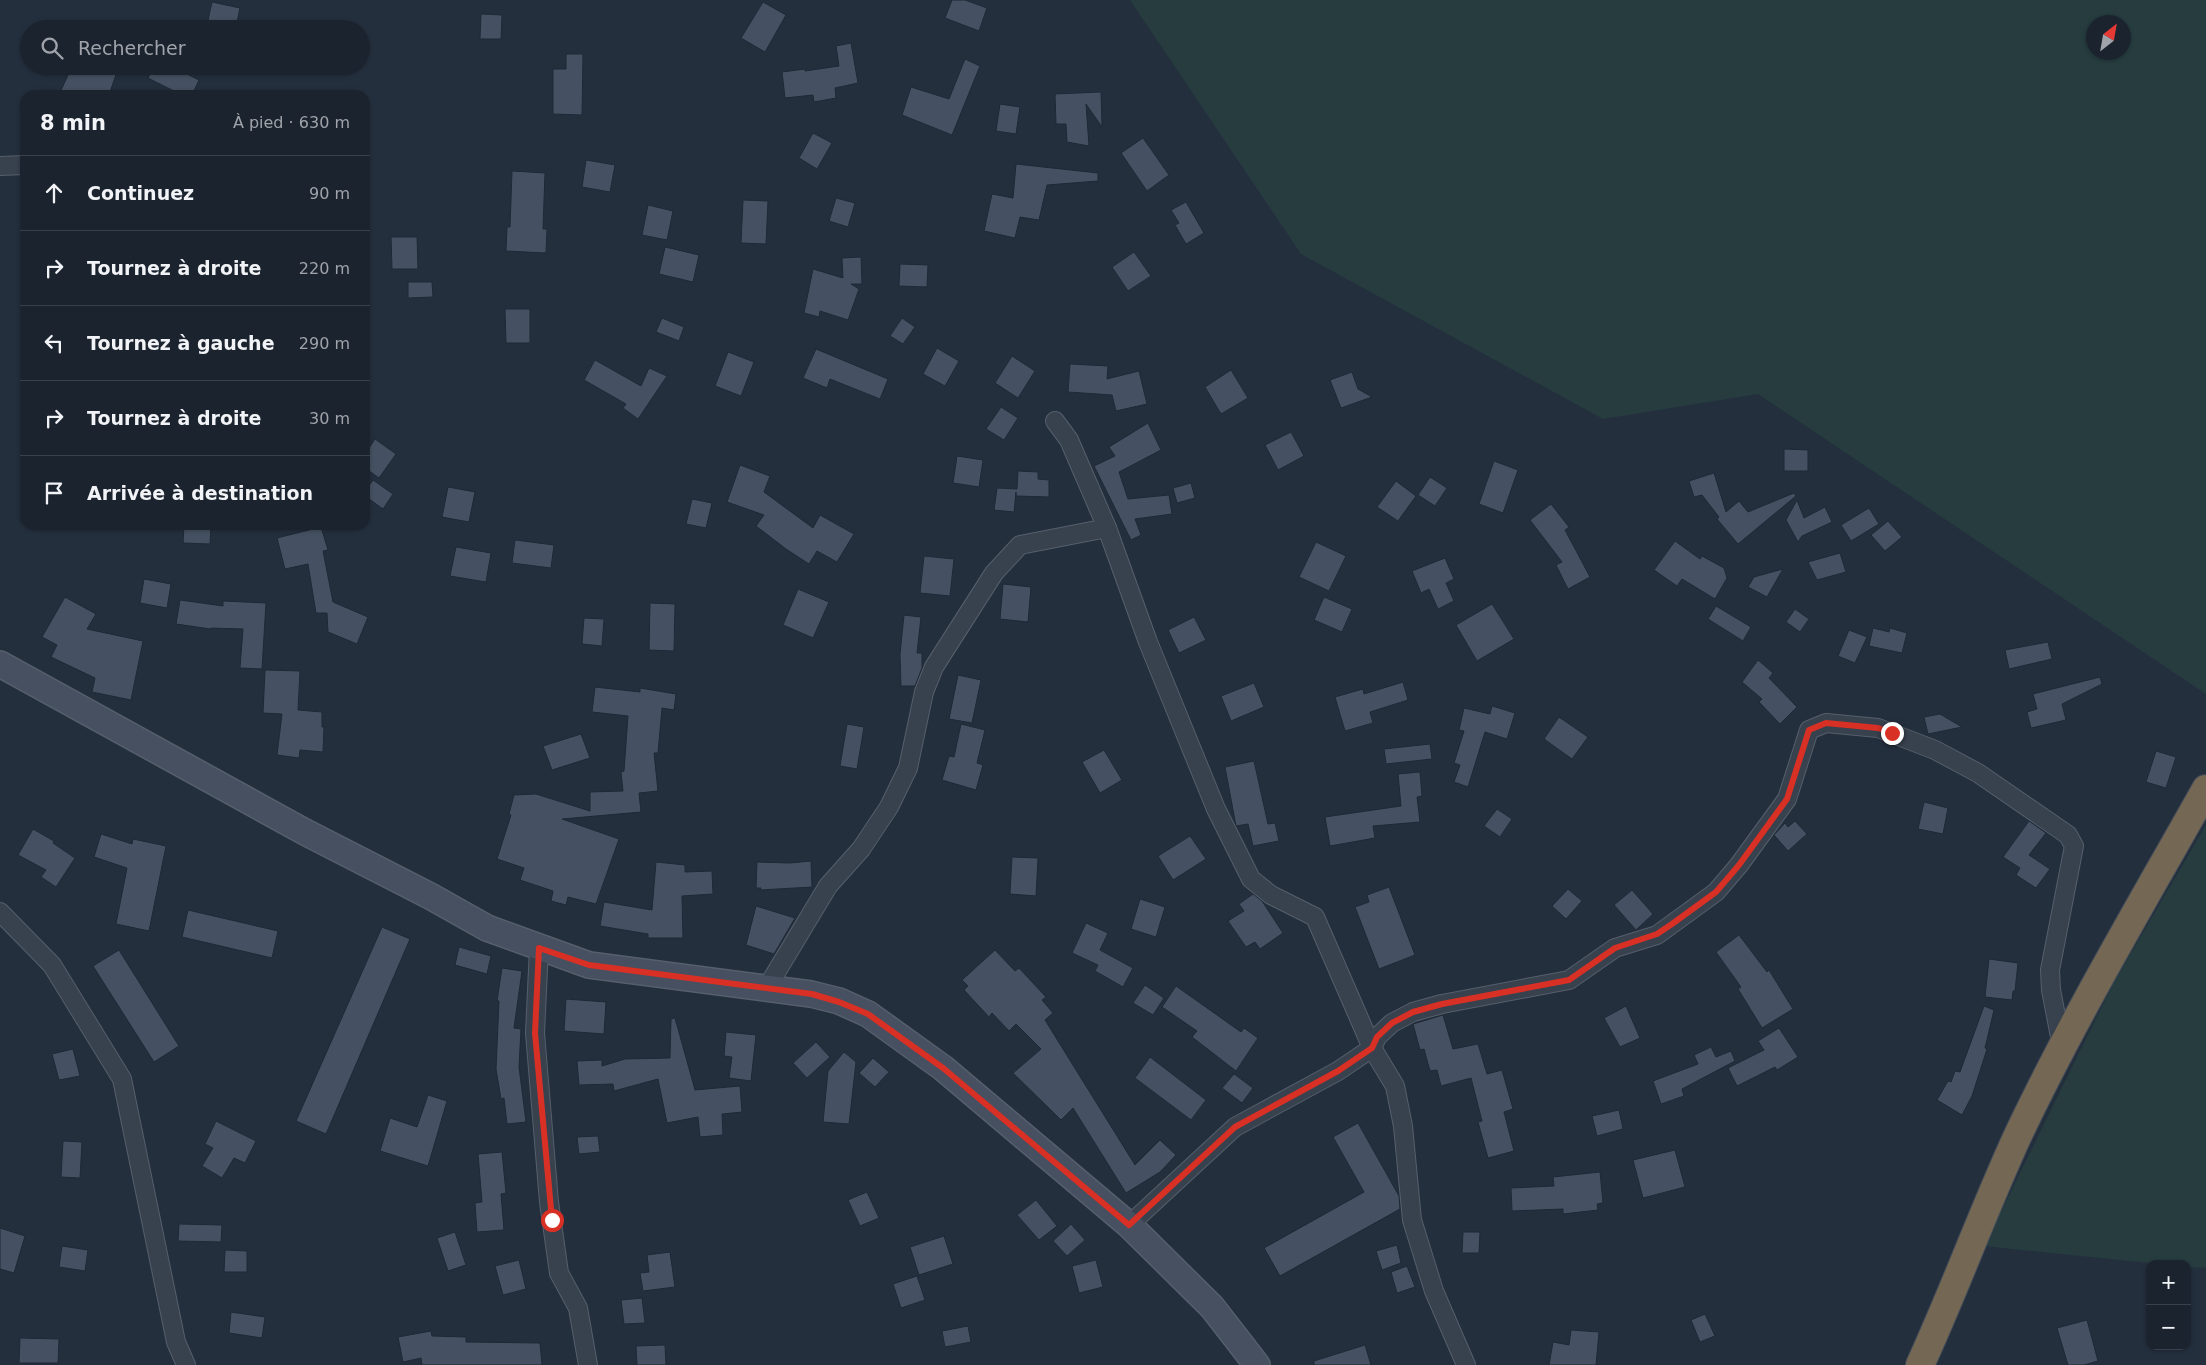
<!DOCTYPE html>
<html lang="fr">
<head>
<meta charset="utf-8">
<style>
  :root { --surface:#1b232e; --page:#242b36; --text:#f1f3f6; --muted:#a0a4aa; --line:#39404a }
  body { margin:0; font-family:"DejaVu Sans",sans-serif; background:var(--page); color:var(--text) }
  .controls { position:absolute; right:15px; bottom:15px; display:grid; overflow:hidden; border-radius:10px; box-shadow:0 1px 4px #0004 }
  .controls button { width:45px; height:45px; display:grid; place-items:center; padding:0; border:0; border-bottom:1px solid var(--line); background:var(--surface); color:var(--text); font:25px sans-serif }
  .compass { position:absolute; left:2086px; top:15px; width:45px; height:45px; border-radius:50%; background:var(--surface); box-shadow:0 1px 4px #0004; rotate:31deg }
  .stop { position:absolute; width:15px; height:15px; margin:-11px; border:4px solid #d93025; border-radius:50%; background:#fff }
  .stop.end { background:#d93025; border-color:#fff; box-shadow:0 1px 5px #0008 }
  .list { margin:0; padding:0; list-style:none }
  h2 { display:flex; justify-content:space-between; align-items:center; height:65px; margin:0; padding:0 20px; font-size:21px }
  h2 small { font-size:16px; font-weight:400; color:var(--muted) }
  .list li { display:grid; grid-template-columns:32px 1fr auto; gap:15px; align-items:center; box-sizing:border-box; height:75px; padding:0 20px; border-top:1px solid var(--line) }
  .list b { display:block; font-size:19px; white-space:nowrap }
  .list em { font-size:16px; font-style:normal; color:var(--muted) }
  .icon { flex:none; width:28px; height:28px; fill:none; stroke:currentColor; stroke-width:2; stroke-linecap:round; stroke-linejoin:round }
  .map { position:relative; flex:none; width:2206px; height:1365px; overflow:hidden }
  .search { position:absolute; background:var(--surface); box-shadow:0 1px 4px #0004; left:20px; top:20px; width:350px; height:55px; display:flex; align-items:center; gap:12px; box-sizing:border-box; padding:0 18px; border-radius:28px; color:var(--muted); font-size:19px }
  .panel { position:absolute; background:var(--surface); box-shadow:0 1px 4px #0004; left:20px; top:90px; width:350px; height:440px; border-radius:15px }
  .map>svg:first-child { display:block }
  .green { fill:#263c3f; fill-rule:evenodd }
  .building { fill:#455162; stroke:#1f2835 }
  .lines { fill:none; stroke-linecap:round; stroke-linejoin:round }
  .street-casing { stroke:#565f6c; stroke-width:20 }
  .secondary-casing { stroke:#565f6c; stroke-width:28 }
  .highway-casing { stroke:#434c59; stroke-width:30 }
  .street { stroke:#38414e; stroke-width:18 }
  .secondary { stroke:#465061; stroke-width:25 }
  .highway { stroke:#746855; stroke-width:28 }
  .route { stroke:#d93025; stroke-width:6 }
</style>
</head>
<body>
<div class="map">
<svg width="2206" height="1365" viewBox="0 0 2206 1365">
  <rect width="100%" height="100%" fill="#242f3e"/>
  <!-- green -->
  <g class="green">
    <path d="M1130,0H2206V694L1758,394L1603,419L1301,254ZM2124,22V52H2094V22Z"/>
    <polygon points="2206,825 2206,1268 2187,1267 2187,1264 2159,1264 1984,1246 2114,982"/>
  </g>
  <!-- building -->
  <g class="building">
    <polygon points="952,0 965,0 987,8 979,31 945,18"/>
    <polygon points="212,2 240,8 236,27 208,20"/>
    <polygon points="763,2 786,15 765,52 741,38"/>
    <polygon points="481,14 502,15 501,39 480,39"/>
    <polygon points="851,43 858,83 835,88 836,98 814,102 813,95 785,98 782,72 805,69 805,71 839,66 836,46"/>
    <polygon points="566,54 583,54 582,115 553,114 553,69 566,69"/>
    <polygon points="965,59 980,66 952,135 902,115 911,87 949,99"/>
    <polygon points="72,66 119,66 109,95 59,95"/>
    <polygon points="154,66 171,66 199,80 192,95 182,95 148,78"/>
    <polygon points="1101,92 1102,127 1086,104 1089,146 1067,142 1066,124 1056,124 1055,94"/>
    <polygon points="1000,104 1020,107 1016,134 996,131"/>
    <polygon points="813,133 832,143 817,169 799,158"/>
    <polygon points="1143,138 1169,175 1147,191 1121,153"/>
    <polygon points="586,160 615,165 610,192 582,187"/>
    <polygon points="1016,164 1098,173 1098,181 1047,185 1039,220 1020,217 1015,238 984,231 992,194 1013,198"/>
    <polygon points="512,171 545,173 543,229 547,229 546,253 506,251 507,227 510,227"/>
    <polygon points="836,198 855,203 848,227 829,221"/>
    <polygon points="743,200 768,201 766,244 741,243"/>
    <polygon points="1186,202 1204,233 1186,244 1175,225 1179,223 1171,210"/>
    <polygon points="648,205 673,211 667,240 642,235"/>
    <polygon points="391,237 417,237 418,269 392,269"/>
    <polygon points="665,247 699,255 693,282 659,274"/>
    <polygon points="1134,252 1151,276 1128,291 1112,267"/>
    <polygon points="861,257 862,284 851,284 859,289 848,320 820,311 819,317 804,313 813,269 843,278 842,258"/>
    <polygon points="900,264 928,265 927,287 899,286"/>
    <polygon points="408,282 432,282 433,297 408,298"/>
    <polygon points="505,309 530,309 530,343 506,343"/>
    <polygon points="662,318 684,327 679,341 656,332"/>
    <polygon points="902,318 915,327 903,344 890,336"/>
    <polygon points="937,348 959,361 945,386 923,374"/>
    <polygon points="816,349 888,379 880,399 830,379 827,388 803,378"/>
    <polygon points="728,352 754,362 741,396 715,386"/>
    <polygon points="1012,356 1035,371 1018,398 995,383"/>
    <polygon points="595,360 641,386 649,368 667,376 638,419 623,408 626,404 584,380"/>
    <polygon points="1070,364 1108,366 1107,379 1139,371 1147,404 1116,411 1112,395 1068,392"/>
    <polygon points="1231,370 1248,398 1221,414 1205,387"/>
    <polygon points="1352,372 1358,389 1372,397 1341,408 1330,380"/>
    <polygon points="1001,407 1018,418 1004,440 986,429"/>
    <polygon points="1148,423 1161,450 1119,472 1128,499 1169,495 1172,514 1135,519 1141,535 1131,540 1094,466 1115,456 1109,447"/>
    <polygon points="1291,432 1304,456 1278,470 1265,445"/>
    <polygon points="375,439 396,454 379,478 365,468 365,454"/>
    <polygon points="1784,449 1808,450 1808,471 1784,471"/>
    <polygon points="957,456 983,460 979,487 953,483"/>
    <polygon points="1494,461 1518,470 1503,513 1479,504"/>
    <polygon points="740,465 770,476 764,492 813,528 820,515 854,534 837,562 817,551 809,564 786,549 756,526 764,515 727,502"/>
    <polygon points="1018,471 1038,472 1038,479 1049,480 1049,497 1016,496 1016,492 1014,512 994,510 997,488 1017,489"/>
    <polygon points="1714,473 1726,512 1739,501 1748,512 1794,493 1796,496 1738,544 1717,519 1719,517 1702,495 1694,497 1689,481"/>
    <polygon points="1430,477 1447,488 1435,506 1418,495"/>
    <polygon points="373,480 393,494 383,509 365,496 365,491"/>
    <polygon points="1396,481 1416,496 1398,521 1377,507"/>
    <polygon points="1191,483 1195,498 1177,503 1173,488"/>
    <polygon points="448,487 475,492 469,522 442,517"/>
    <polygon points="692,499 712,503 706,528 686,524"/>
    <polygon points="1797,500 1804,518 1825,507 1832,522 1802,536 1798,542 1786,520"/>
    <polygon points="1551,504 1569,527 1565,530 1590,577 1568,589 1556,565 1562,562 1530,520"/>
    <polygon points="1869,508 1879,524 1851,541 1841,525"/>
    <polygon points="1888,521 1902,537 1885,551 1871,535"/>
    <polygon points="184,525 211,525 210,544 183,543"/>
    <polygon points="321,527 328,550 323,551 333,602 368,617 357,644 328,632 327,613 316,613 308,564 285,569 277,538"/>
    <polygon points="515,540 554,545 551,568 512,563"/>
    <polygon points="1675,541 1700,559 1702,556 1724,568 1727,578 1715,599 1682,579 1677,586 1654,570"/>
    <polygon points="1316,542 1346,556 1329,591 1299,577"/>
    <polygon points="456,547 491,553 486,582 450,576"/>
    <polygon points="1840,553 1846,572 1817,580 1808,562"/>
    <polygon points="924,556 954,559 950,596 920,593"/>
    <polygon points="1445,558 1454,579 1446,583 1454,601 1438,609 1429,589 1421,593 1412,571"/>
    <polygon points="1783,569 1767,597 1748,587 1754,577"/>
    <polygon points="144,579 171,584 167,608 140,603"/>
    <polygon points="1003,584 1031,587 1028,622 1000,619"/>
    <polygon points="798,589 829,602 813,638 783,625"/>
    <polygon points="65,597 96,614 87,629 143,641 131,700 92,692 95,678 51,657 57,645 42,637"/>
    <polygon points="1324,597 1352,609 1342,632 1314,620"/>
    <polygon points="180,600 223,606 223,601 266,603 262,669 240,668 243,629 211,628 211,629 176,624"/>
    <polygon points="650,603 675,604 674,651 649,650"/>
    <polygon points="1492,604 1514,639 1477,661 1456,625"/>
    <polygon points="1716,606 1751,627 1743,641 1708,619"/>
    <polygon points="1795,609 1809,619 1800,632 1786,622"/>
    <polygon points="904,615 921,617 917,653 922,653 922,668 915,686 901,686 900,654"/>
    <polygon points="1194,617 1206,640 1179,653 1168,630"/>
    <polygon points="584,618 604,619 602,646 582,644"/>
    <polygon points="1873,628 1889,632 1890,628 1907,633 1902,653 1869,646"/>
    <polygon points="1849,630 1867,637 1855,663 1838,656"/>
    <polygon points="2048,642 2052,659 2009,669 2005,650"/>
    <polygon points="1758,660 1773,673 1769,678 1797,707 1780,724 1759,702 1762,699 1742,682"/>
    <polygon points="265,670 300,671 298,710 322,712 322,727 324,727 323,752 300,750 299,758 277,755 282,714 263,713"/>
    <polygon points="958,675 981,680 972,723 949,719"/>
    <polygon points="2100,677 2102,684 2062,704 2066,720 2031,728 2027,712 2037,709 2033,694"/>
    <polygon points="1403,682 1408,700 1370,712 1373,723 1345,731 1335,697 1363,689 1364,694"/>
    <polygon points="1254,683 1264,707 1231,721 1221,696"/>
    <polygon points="595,687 640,692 640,688 676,694 674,710 662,708 658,753 654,753 658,791 639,793 641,812 562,819 619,839 596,904 568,897 566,905 551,901 553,891 520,880 524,868 497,859 511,815 509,814 514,795 536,794 590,811 590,792 623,791 621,772 624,771 628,716 592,712"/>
    <polygon points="1492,706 1515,713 1507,739 1485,732 1468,787 1454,782 1460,765 1454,763 1464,731 1459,730 1464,708 1490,714"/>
    <polygon points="1940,714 1962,727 1928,734 1924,717"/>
    <polygon points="1559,717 1588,737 1572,759 1544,739"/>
    <polygon points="847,724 864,727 857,769 840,766"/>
    <polygon points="961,724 985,730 977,763 983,765 976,790 942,780 949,756 954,757"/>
    <polygon points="581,734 590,758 552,770 543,746"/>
    <polygon points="1430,744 1432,759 1386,764 1384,749"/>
    <polygon points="1104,750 1122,780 1100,793 1082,762"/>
    <polygon points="2156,751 2176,757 2166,788 2146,782"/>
    <polygon points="1254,761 1268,824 1275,823 1279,841 1253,846 1248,824 1236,826 1225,767"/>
    <polygon points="1420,772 1422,796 1417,797 1420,822 1373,826 1375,838 1330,846 1325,817 1401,806 1398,774"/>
    <polygon points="1924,802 1948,808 1943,834 1918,829"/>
    <polygon points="1497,809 1512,819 1500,837 1484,826"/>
    <polygon points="1795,821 1807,834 1788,851 1774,835 1785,823 1788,827"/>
    <polygon points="2029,821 2046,833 2029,855 2050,869 2036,888 2016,875 2020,868 2003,857"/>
    <polygon points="33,829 54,841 53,843 75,858 56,887 41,877 46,870 18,855"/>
    <polygon points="101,834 132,844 133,839 166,846 149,931 116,924 127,868 94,857"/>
    <polygon points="1190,836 1206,859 1173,880 1158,856"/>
    <polygon points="1012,857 1038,858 1036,896 1010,894"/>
    <polygon points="811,861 812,887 760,890 761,888 756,888 757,862 790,863"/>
    <polygon points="656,862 685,865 685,872 712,871 713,894 682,896 683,938 648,938 648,934 600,926 604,902 652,910"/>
    <polygon points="1389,887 1415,955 1379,969 1355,907 1369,902 1367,895"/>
    <polygon points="1568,889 1582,901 1566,919 1552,906"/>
    <polygon points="1632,890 1653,914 1636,930 1614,905"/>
    <polygon points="1253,894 1262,901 1283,933 1260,949 1255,942 1246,947 1228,921 1244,911 1239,904"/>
    <polygon points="1140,899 1165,907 1156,937 1131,929"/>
    <polygon points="756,906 795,918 774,954 746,945"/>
    <polygon points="188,910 278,931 272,958 182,937"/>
    <polygon points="1086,923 1108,933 1100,950 1133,968 1123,987 1095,971 1098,965 1072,953"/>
    <polygon points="382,927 410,939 326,1134 296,1121"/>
    <polygon points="1739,935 1767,972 1769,970 1793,1009 1762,1028 1738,989 1741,987 1716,952"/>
    <polygon points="459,947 491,956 487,974 455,965"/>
    <polygon points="119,950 179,1046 154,1062 93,966"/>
    <polygon points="995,950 1015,971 1019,968 1046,997 1042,1000 1053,1013 1045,1020 1135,1165 1160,1140 1176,1155 1160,1172 1126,1193 1073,1108 1061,1120 1013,1073 1041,1049 1016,1024 1009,1031 992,1013 989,1017 964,990 968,986 962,980"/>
    <polygon points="1989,959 2018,963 2015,991 2013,991 2012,1000 1985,997"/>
    <polygon points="502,968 522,971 514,1028 521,1029 519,1067 526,1122 507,1124 504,1098 501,1099 496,1069 499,1001 497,1001"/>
    <polygon points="1145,985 1164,998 1153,1015 1133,1003"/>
    <polygon points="1176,986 1241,1032 1244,1028 1258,1038 1236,1071 1192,1037 1197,1031 1162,1007"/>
    <polygon points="566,999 606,1002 604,1034 564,1031"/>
    <polygon points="1626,1006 1640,1038 1620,1047 1604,1018"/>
    <polygon points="1984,1006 1994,1010 1985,1048 1987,1049 1972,1096 1962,1115 1937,1100 1948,1081 1951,1082 1955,1071 1960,1072"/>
    <polygon points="1443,1015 1453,1049 1478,1044 1487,1074 1502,1070 1513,1109 1504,1112 1514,1151 1488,1158 1478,1122 1482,1121 1471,1078 1441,1086 1437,1070 1430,1071 1424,1049 1420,1050 1413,1024"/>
    <polygon points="675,1018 695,1090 740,1086 742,1112 722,1114 723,1135 700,1137 698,1117 667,1123 658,1079 614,1091 613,1084 579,1085 577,1061 602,1060 602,1066 625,1059 670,1058 671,1019"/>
    <polygon points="1779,1028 1798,1057 1777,1070 1775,1067 1737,1086 1728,1068 1764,1050 1758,1041"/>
    <polygon points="726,1032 756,1035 751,1081 729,1078 732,1057 724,1056"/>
    <polygon points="816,1042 830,1057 807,1078 793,1063"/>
    <polygon points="1711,1047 1716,1057 1731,1051 1735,1061 1682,1089 1684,1096 1661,1104 1653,1081 1698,1064 1694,1055"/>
    <polygon points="73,1049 80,1076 59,1080 52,1054"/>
    <polygon points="844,1052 856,1062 849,1124 823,1122 828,1071"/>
    <polygon points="1150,1057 1206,1100 1191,1120 1135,1078"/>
    <polygon points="873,1058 889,1072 875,1087 859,1073"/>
    <polygon points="1234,1074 1253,1088 1242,1103 1222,1088"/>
    <polygon points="428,1095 447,1101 428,1166 380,1151 390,1118 417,1127"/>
    <polygon points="1619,1110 1623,1129 1597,1136 1592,1116"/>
    <polygon points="216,1121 256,1141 245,1163 234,1158 222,1178 202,1166 213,1148 205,1144"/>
    <polygon points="1358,1123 1399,1196 1400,1209 1280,1276 1264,1248 1364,1192 1333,1137"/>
    <polygon points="598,1136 600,1152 579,1154 577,1137"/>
    <polygon points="63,1141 82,1142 80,1178 61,1177"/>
    <polygon points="1675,1150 1685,1187 1643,1198 1633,1160"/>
    <polygon points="502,1152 506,1193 501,1194 504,1230 477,1232 475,1203 482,1202 478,1154"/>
    <polygon points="1600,1172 1603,1203 1597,1204 1598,1210 1563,1214 1563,1209 1512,1211 1511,1188 1554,1186 1553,1177"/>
    <polygon points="867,1192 879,1218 860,1226 848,1200"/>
    <polygon points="1036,1200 1057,1226 1039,1240 1017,1215"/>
    <polygon points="179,1224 222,1225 221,1242 178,1241"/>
    <polygon points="1071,1224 1085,1240 1067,1256 1053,1241"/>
    <polygon points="0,1228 25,1236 14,1273 0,1269"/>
    <polygon points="455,1232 466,1265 448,1271 437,1238"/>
    <polygon points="1463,1232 1480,1232 1479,1253 1462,1253"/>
    <polygon points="944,1236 953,1264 919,1275 910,1247"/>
    <polygon points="1397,1245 1401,1263 1382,1270 1376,1251"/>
    <polygon points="62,1246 88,1250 85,1271 59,1267"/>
    <polygon points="225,1250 247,1251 247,1272 224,1272"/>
    <polygon points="670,1252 675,1287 643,1291 640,1273 649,1272 647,1255"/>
    <polygon points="519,1260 526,1289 503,1295 495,1266"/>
    <polygon points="1096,1260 1103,1287 1079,1293 1072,1266"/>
    <polygon points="1407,1266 1415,1287 1397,1293 1391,1272"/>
    <polygon points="917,1276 925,1300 901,1308 893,1284"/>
    <polygon points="642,1298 645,1323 624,1324 621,1300"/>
    <polygon points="231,1312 265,1317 262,1338 229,1333"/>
    <polygon points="1705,1314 1715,1336 1700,1342 1691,1320"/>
    <polygon points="2087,1320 2098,1361 2084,1365 2068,1365 2057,1328"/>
    <polygon points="968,1326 971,1342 945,1347 942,1331"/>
    <polygon points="1571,1330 1599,1332 1596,1365 1549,1365 1553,1342 1569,1345"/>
    <polygon points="431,1331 432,1336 466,1337 466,1342 540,1343 542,1365 422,1365 421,1358 403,1362 398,1337"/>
    <polygon points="20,1338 59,1339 58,1363 19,1363"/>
    <polygon points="665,1345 666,1365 637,1365 636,1346"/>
    <polygon points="1365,1345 1371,1365 1314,1365 1314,1361"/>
  </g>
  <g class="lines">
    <!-- street casing -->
    <g class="street-casing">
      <g id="street">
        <polyline points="0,166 25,165"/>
        <polyline points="1055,421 1069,440 1107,528 1148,642 1216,809 1251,879 1271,895 1315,917 1372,1048 1395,1086 1403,1126 1412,1220 1434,1291 1466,1365"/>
        <polyline points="0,912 52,965 122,1079 176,1342 186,1365"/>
        <polyline points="539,948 535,1033 549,1202 559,1273 578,1308 588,1365"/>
        <polyline points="766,989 828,886 861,849 889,807 908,768 924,692 934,667 994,573 1020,545 1107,528"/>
        <polyline points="1129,1225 1235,1127 1338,1071 1372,1048 1377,1037 1392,1023 1413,1012 1442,1004 1569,980 1615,948 1657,935 1716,892 1739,865 1787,799 1809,730 1826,723 1878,728 1935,750 1978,773 2068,835 2074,846 2050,970 2051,990 2062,1047"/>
      </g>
    </g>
    <!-- secondary casing -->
    <g class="secondary-casing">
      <polyline id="secondary" points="0,664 305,832 430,896 487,928 589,965 811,994 839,1001 868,1014 943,1068 1129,1225 1212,1307 1257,1365"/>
    </g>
    <!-- highway casing -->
    <g class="highway-casing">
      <path id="highway" d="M1920,1365C1955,1289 1983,1211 2018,1135C2074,1017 2142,903 2206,789"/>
    </g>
    <!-- street -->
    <use href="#street" class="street"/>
    <!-- secondary -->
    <use href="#secondary" class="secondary"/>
    <!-- highway -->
    <use href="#highway" class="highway"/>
  </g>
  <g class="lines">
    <!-- route -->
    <polyline class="route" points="552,1220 535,1033 539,948 589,965 812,994 839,1002 868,1014 943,1068 1129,1225 1235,1127 1338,1071 1372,1048 1377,1037 1392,1023 1413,1012 1442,1004 1569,980 1615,948 1657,934 1672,924 1716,892 1739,865 1787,799 1809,730 1826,723 1878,728 1892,733"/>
  </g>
</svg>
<div class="controls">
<button>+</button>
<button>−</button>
</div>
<svg class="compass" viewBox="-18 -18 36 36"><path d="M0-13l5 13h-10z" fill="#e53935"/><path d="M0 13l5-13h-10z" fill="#a0a4aa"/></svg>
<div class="stop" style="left:552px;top:1220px"></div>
<div class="stop end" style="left:1892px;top:733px"></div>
<div class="search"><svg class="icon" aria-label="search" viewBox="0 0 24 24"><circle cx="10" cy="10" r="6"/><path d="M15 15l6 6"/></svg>Rechercher</div>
<section class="panel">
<h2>8 min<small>À pied · 630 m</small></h2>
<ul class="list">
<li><svg class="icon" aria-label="ahead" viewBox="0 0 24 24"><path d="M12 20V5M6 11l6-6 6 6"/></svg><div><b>Continuez</b></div><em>90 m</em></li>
<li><svg class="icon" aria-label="right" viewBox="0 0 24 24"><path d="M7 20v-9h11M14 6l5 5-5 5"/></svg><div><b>Tournez à droite</b></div><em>220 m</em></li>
<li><svg class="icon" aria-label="left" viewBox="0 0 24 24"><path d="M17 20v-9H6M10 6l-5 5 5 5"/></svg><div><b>Tournez à gauche</b></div><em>290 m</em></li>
<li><svg class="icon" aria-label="right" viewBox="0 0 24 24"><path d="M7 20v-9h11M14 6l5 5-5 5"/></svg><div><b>Tournez à droite</b></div><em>30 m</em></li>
<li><svg class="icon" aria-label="arrive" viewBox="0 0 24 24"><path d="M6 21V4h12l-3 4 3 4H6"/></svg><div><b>Arrivée à destination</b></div></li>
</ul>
</section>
</div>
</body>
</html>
